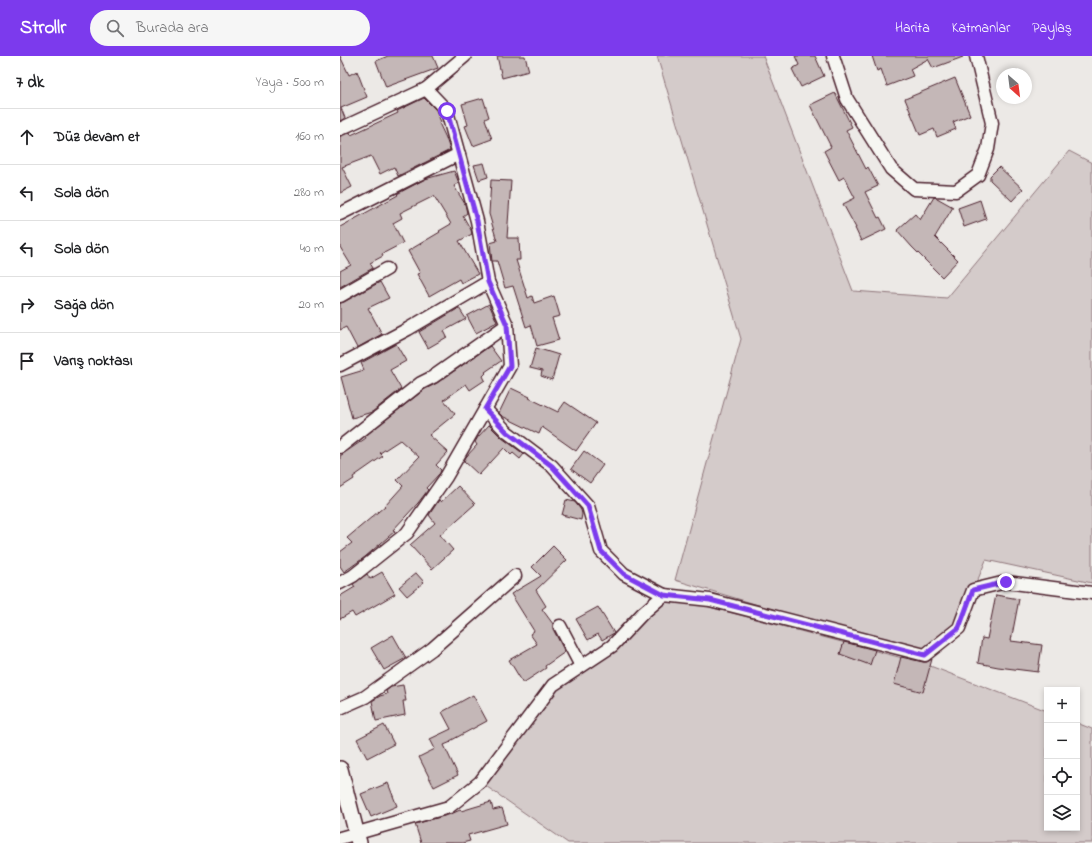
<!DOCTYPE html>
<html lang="tr">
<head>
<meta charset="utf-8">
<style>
  :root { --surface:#fff; --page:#f6f6f6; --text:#202124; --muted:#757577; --line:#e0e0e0; --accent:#7c3aed }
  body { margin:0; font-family:"Indie Flower",sans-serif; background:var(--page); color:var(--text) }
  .controls { position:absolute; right:12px; bottom:12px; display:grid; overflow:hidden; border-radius:0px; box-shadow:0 2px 6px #0003 }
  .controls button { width:36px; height:36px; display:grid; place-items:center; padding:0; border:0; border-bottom:1px solid var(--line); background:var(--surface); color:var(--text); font:20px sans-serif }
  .compass { position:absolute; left:656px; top:12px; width:36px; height:36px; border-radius:50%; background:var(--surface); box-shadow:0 2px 6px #0003; rotate:152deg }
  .stop { position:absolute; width:12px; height:12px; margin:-9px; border:3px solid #7c3aed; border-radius:50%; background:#fff }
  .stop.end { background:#7c3aed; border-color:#fff; box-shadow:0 1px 4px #0008 }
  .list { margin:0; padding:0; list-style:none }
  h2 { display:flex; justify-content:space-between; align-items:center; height:52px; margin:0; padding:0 16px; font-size:17px }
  h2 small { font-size:13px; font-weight:400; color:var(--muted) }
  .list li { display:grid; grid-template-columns:26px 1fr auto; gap:12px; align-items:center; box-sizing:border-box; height:56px; padding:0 16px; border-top:1px solid var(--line) }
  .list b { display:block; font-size:15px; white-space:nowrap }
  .list em { font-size:13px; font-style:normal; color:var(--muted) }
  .icon { flex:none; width:22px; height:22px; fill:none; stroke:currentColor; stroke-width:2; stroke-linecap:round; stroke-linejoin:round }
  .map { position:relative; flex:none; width:752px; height:787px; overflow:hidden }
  header { display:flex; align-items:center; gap:24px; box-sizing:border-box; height:56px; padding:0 20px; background:var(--accent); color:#fff }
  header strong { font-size:19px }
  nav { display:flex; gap:22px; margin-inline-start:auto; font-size:14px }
  .search { width:280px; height:36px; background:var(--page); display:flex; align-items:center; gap:10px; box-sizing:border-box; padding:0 14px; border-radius:22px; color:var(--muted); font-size:15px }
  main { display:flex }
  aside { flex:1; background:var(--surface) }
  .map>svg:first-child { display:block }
  .green { fill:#d4cbca; stroke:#8f757a }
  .building { fill:#c4b7b7; stroke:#4a1f2b }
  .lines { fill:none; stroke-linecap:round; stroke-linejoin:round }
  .minor-casing { stroke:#4a1f2b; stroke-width:15 }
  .tertiary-casing { stroke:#4a1f2b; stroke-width:18 }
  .minor { stroke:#f6f6f2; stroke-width:12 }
  .tertiary { stroke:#f6f6f2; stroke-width:15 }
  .route { stroke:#7c3aed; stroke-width:5 }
</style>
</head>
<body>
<header>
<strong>Strollr</strong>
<div class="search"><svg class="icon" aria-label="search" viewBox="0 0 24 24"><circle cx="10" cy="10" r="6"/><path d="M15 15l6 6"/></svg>Burada ara</div>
<nav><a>Harita</a><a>Katmanlar</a><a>Paylaş</a></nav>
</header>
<main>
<aside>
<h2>7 dk<small>Yaya · 500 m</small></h2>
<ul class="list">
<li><svg class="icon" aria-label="ahead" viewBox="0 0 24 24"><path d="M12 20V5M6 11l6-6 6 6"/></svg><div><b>Düz devam et</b></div><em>160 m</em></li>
<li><svg class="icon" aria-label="left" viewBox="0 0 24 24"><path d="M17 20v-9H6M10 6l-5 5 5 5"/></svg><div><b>Sola dön</b></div><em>280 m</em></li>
<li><svg class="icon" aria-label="left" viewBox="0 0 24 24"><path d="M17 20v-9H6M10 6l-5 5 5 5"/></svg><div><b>Sola dön</b></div><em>40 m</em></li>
<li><svg class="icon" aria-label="right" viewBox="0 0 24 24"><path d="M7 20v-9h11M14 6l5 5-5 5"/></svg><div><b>Sağa dön</b></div><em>20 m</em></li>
<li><svg class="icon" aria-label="arrive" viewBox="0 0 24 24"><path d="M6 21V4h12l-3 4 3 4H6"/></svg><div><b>Varış noktası</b></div></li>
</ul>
</aside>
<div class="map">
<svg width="752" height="787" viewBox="0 0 752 787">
  <rect width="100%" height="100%" fill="#ece9e6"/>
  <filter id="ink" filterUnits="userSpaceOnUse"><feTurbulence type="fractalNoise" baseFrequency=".025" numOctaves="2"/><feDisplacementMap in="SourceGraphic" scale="8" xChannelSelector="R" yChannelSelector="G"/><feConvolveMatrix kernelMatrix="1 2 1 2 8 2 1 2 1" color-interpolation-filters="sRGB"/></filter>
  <g filter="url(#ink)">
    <!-- green -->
    <g class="green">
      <polygon points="317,0 423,0 513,235 607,242 729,95 752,107 752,527 646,504 624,557 585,599 335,524 401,283"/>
      <polygon points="324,539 585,608 707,655 707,772 737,772 737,667 752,673 752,787 228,787 140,726 213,629"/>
    </g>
    <!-- building -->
    <g class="building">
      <polygon points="0,0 9,19 17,15 27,41 1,52 5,62 0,65"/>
      <polygon points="48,0 93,0 98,12 46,31 36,5"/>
      <polygon points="157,0 185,0 189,15 162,22"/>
      <polygon points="455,0 475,0 484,20 461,31 452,13 459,9"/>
      <polygon points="532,0 622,0 623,1 593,12 588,3 570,13 573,20 547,30 541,13 537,15"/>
      <polygon points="615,22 630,59 613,66 616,73 597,81 594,73 580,79 565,43"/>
      <polygon points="495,37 512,71 506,74 526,113 528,111 538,130 525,136 538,162 540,161 546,173 521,185 515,172 516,172 503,148 515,142 504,121 499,124 484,95 491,91 470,49"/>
      <polygon points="84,42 96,54 101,66 99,67 106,82 110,94 58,120 54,111 40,118 31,100 2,111 12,131 0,137 0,80 10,76 11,79 58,57 57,55"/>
      <polygon points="143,42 149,61 145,63 152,83 133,90 125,70 128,69 122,48"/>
      <polygon points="144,107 148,121 139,124 134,109"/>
      <polygon points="659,111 683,133 672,145 650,124 650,120"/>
      <polygon points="114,115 119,127 114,130 125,148 127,157 123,160 131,174 132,178 119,185 138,218 121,227 119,223 89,240 77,218 80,217 68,195 100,176 99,175 111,168 94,140 60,157 62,162 53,167 63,187 42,198 43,200 30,207 33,212 0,231 0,215 11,209 0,191 0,171 58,139 57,138 85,123"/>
      <polygon points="151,124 171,125 167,182 179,182 180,204 176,204 188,242 192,240 194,247 214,240 220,260 212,262 219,284 197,290 191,269 186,271 173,230 165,232 157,205 152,205 150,187 157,185 149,158"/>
      <polygon points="594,141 597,142 613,151 595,181 618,204 602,221 572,191 557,174 575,158 580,164"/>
      <polygon points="640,144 646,163 624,171 618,152"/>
      <polygon points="40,226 49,242 28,252 42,278 17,292 6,271 0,274 0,247 4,246"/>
      <polygon points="149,248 157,266 136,277 127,260"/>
      <polygon points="119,252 126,263 104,275 107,281 88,292 79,276"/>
      <polygon points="56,288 66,305 50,314 61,333 32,356 12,362 1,321 24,314 21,307"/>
      <polygon points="150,290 161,305 145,316 146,317 143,320 145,324 130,334 126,328 104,344 115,358 89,379 108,396 96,409 101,414 100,417 86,432 88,434 78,447 53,474 55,475 25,501 4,516 0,510 0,496 12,487 7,482 45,450 63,430 57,424 79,401 60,384 40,397 43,400 13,421 14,423 0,432 0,400 26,382 25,380 85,333 97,327"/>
      <polygon points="196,292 219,299 212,324 201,320 202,315 190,312"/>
      <polygon points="171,332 190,341 189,342 218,356 225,346 256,367 236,395 202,371 199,378 162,360 159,357"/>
      <polygon points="149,369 162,382 184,398 180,403 173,397 171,399 164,392 139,419 124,405 126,401 137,389 135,386 138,381"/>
      <polygon points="244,395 263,409 250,427 231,413"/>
      <polygon points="118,430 135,448 100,479 113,494 92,513 70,489 95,467 89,459 99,444 101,446"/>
      <polygon points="226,444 235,446 241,454 242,458 241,464 222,459"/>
      <polygon points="213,490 227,504 196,534 206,550 202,553 213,568 213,573 225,596 205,610 206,612 183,627 169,604 197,588 190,578 194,575 171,538 201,520 192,511"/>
      <polygon points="42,516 55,538 15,561 12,556 0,563 0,540 15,531 13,528 27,518 30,523"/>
      <polygon points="76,517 84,526 67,540 59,531"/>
      <polygon points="656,539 679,543 671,585 702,589 698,616 658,611 638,607 642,582 647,583"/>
      <polygon points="258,551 274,577 262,584 258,578 248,584 236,563"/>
      <polygon points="53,579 66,602 44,614 31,592"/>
      <polygon points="504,586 535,594 530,609 500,598"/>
      <polygon points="561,601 583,606 587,606 592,603 583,636 554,628"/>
      <polygon points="63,629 66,645 63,645 65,659 36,665 32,645 40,640 47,638 46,635 51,631"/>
      <polygon points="133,639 147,665 110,685 111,686 104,689 118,719 94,731 79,701 95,693 90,683 111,673 102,656"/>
      <polygon points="44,669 54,688 27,702 17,683"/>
      <polygon points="48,727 57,750 31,761 21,738"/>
      <polygon points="151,746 153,754 162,752 167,768 128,779 130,785 122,787 81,787 75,768 111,758 120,754 121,755"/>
    </g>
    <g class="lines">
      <!-- minor casing -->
      <g class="minor-casing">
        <g id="minor">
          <polyline points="493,0 507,43 551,113 574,133 616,135 638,119 648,93 652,67 636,0"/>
          <polyline points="0,73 86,33 125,0"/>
          <polyline points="0,158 119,98"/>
          <polyline points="0,240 47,213"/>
          <polyline points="0,309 68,273 148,226"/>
          <polyline points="145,353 167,376 212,410 248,450 261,495 284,518 324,539"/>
          <polyline points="0,391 81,327 93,321 167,269"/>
          <polyline points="0,527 13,520 67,477 106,421 170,310 167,269 148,226 137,165 107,55 86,33"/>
          <polyline points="220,570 241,610"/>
          <polyline points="0,652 25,641 92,593 175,520"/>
          <polyline points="0,782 109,751 140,726 213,629 272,590 302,558 324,539 370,544 585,599 619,572 633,534 666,526 752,537"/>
        </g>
      </g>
      <!-- tertiary casing -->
      <g class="tertiary-casing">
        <polyline id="tertiary" points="0,713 19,787"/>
      </g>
      <!-- minor -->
      <use href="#minor" class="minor"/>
      <!-- tertiary -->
      <use href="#tertiary" class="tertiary"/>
    </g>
  </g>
  <g class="lines" filter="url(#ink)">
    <!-- route -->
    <polyline class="route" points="107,55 137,165 148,226 167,269 170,310 145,353 167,376 212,410 248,450 261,495 284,518 324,539 370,544 585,599 619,572 633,534 666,526"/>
  </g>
</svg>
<div class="controls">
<button>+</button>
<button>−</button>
<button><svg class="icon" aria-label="locate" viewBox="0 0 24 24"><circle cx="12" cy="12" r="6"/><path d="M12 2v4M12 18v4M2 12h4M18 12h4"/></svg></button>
<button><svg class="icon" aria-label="layers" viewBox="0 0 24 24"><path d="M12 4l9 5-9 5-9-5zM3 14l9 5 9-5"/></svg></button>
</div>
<svg class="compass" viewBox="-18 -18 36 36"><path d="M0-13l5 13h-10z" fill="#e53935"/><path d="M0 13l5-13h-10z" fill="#757577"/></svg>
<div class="stop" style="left:107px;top:55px"></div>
<div class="stop end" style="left:666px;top:526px"></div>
</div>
</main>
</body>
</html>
